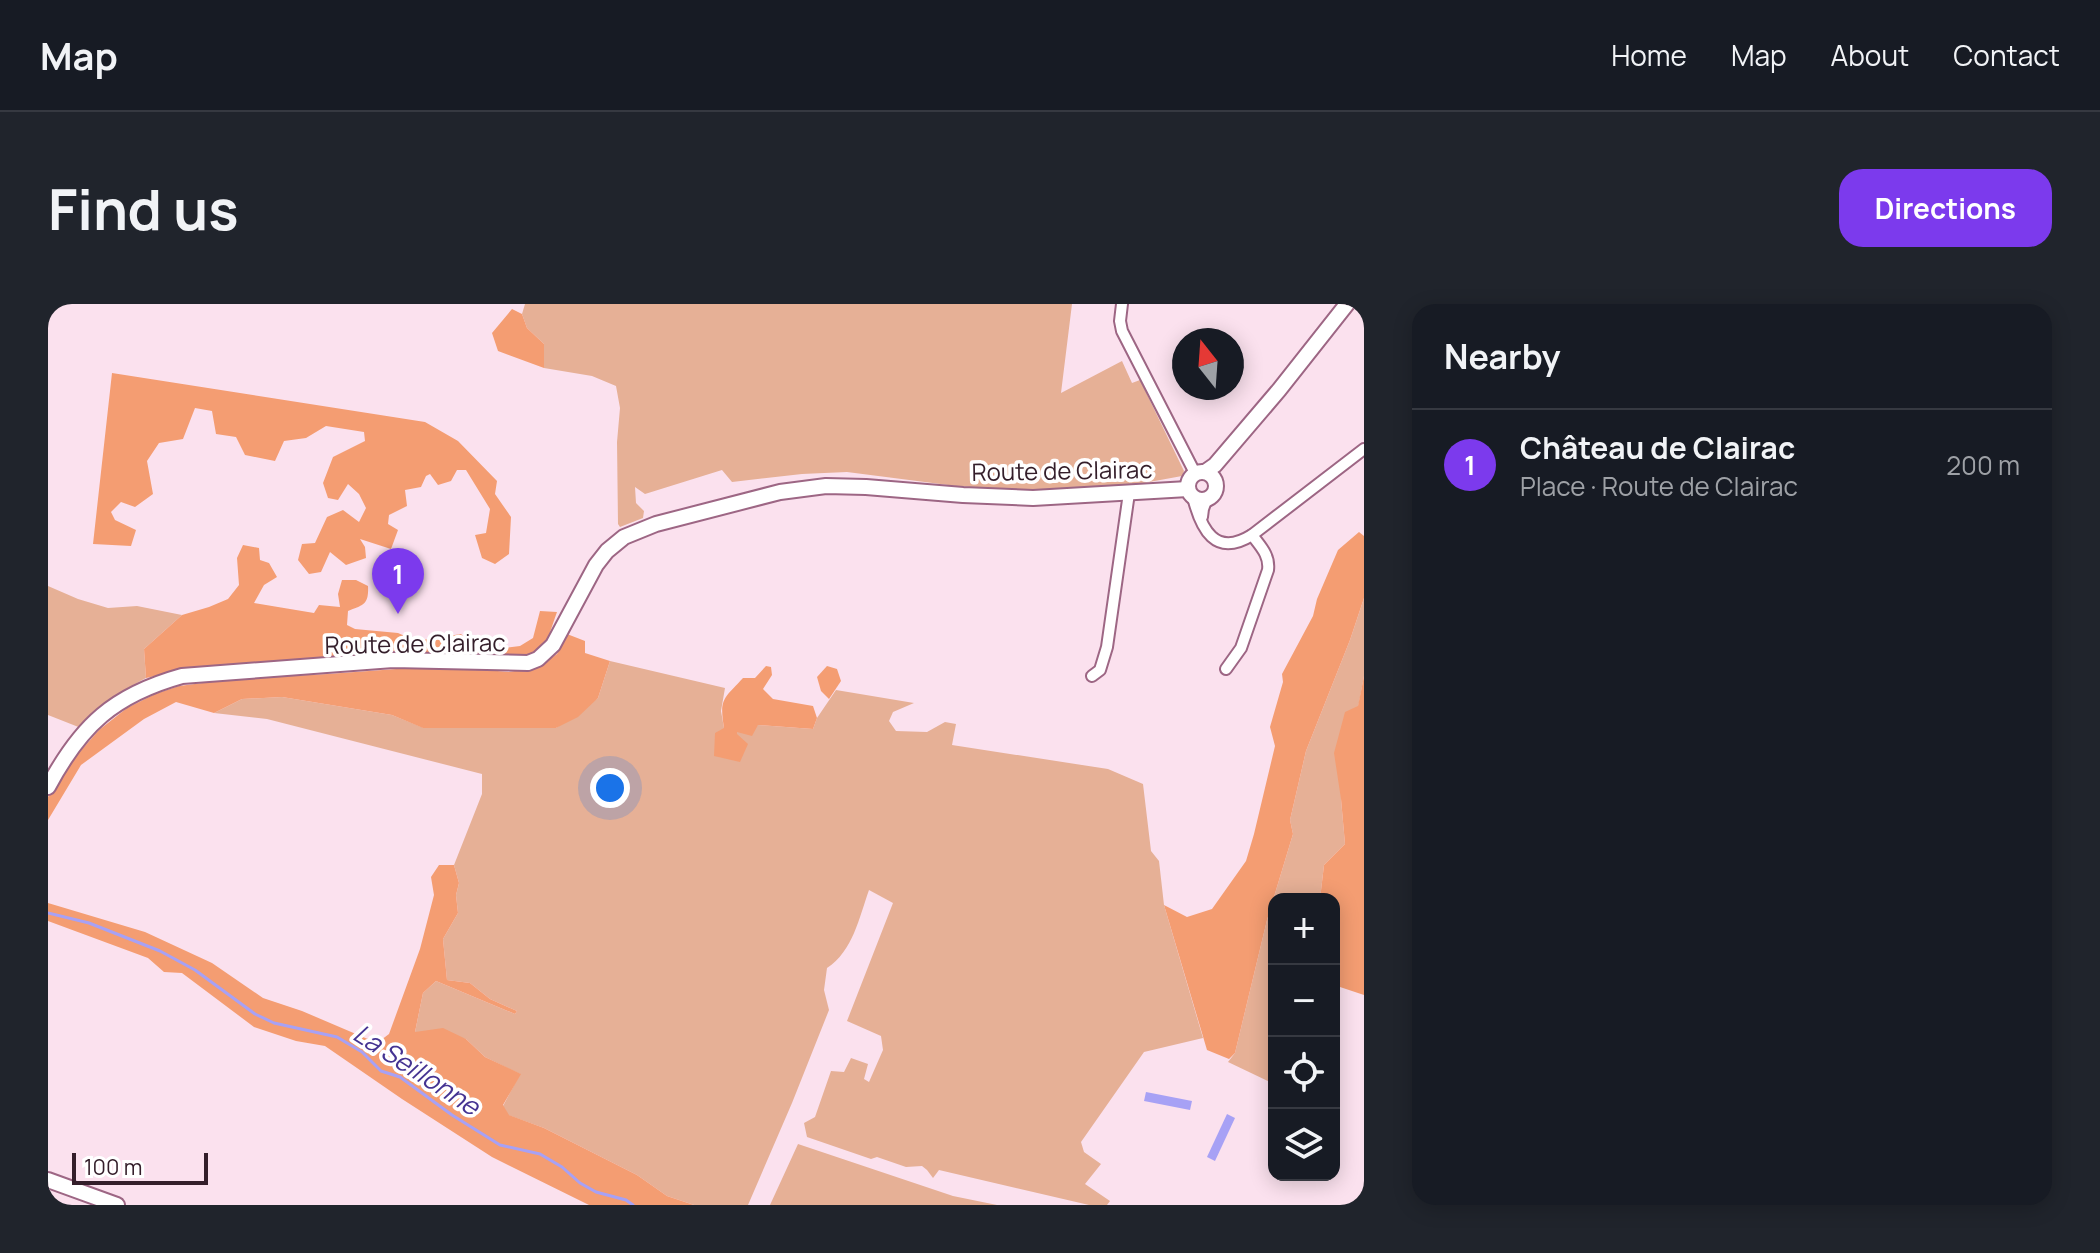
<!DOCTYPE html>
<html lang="en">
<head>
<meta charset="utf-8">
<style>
  :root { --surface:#171b24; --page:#20242c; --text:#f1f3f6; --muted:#9ea1a6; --line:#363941; --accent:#7c3aed }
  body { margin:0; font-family:Manrope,sans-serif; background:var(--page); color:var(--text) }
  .controls { position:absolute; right:24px; bottom:24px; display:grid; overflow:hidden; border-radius:16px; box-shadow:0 4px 20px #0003 }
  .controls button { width:72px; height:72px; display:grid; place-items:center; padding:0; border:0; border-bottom:2px solid var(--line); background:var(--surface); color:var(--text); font:40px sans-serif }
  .compass { position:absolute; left:1124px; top:24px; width:72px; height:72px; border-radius:50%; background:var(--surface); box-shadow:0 4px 20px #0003; rotate:343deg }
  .scale { position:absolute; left:24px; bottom:20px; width:136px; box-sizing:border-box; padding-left:8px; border:4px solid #341e2a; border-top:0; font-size:22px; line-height:28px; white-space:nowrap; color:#341e2a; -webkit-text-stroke:6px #fff; paint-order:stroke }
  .you { position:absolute; left:562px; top:484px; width:28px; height:28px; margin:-20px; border:6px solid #fff; border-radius:50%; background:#1a73e8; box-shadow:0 0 0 12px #1a73e833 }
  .badge { display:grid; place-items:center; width:52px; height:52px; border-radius:50%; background:var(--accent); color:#fff; font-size:26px; font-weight:700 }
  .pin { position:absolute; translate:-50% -66px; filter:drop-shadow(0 2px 4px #0008) }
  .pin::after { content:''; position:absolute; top:42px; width:28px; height:24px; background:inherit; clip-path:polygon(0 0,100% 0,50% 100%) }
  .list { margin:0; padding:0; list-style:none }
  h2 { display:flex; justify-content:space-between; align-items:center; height:104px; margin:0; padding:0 32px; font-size:34px }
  h2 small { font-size:26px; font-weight:400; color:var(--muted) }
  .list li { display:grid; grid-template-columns:52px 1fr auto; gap:24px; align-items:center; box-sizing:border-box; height:112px; padding:0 32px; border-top:2px solid var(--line) }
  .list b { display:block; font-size:30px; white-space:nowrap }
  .list p { margin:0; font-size:26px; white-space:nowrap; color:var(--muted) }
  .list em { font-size:26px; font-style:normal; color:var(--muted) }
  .icon { flex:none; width:44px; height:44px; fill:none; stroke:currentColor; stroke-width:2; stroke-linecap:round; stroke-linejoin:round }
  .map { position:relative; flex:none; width:1316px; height:901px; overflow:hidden; border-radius:24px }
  header { display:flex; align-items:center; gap:48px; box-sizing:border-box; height:112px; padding:0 40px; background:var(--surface); border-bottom:2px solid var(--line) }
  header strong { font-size:38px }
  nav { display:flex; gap:44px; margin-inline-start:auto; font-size:28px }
  .intro { display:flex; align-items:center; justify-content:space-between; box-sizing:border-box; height:192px; padding:0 48px }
  h1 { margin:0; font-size:56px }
  .button { padding:20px 36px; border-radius:24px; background:var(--accent); color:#fff; font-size:28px; font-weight:700 }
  main { display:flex; gap:48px; padding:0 48px }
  aside { flex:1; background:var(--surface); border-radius:24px; box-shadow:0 4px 20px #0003 }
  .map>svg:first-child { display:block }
  .green { fill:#e6b096 }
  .forest { fill:#f49d72 }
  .water { fill:#a7a1f5 }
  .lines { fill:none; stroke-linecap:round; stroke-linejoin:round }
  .stream { stroke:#a7a1f5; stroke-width:3 }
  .street-casing { stroke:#9d6684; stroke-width:14 }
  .secondary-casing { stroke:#9d6684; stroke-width:18 }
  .street { stroke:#fff; stroke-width:10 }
  .secondary { stroke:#fff; stroke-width:14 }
  .labels { text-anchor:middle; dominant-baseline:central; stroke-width:7; stroke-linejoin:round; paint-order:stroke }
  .street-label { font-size:24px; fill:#341e2a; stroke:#fff }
  .water-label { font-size:26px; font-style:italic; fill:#453392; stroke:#fff }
</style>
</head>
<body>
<header>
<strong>Map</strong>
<nav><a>Home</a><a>Map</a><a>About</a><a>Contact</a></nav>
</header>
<div class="intro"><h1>Find us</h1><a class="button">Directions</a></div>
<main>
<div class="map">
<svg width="1316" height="901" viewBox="0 0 1316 901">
  <rect width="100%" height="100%" fill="#fbe1ee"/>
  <!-- green -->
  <g class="green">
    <polygon points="477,0 1024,0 1013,89 1074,57 1084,79 1092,76 1136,167 1134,172 1074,183 973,186 908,182 799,168 754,170 684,178 674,166 597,190 587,183 588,199 596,207 595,214 572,223 570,220 569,138 572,104 568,82 544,72 496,64 496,40 479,24 474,10"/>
    <path d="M0,282L30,295L60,304L89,302L134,311L96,345L98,374C72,388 52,400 33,424L0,411Z"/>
    <polygon points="1316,294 1316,372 1293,495 1297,540 1276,561 1272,595 1226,595 1226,780 1180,758 1187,749 1219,616 1245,530 1242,516 1258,447 1302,336"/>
    <path d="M562,357L677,384L673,407L676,424L688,430L689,428L710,421L765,425L769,414L788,386L866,399L845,408L841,417L848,427L879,428L897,418L908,420L904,441L1060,465L1095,480L1103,547L1111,557L1116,601L1155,734L1096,748L1033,838L1036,848L1053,860L1037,880L1062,897L1059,901H1041L891,866L885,874L879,866L874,862L858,863L829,853L823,855L759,833L756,819L767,813L783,767L796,768L803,754L820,760L816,775L821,778L835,746L833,732L799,717L845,599L821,586C811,614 805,647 779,664L776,686L781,706L744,799L700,901H646L619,892L589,871L496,824L460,811L455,802L472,770L437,753L418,735L367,728L375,689L388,677L467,710L469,707L442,695L422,679L399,676L395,635L410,609L408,591L411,579L406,561L434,490V470L219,415L166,409L194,395L234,393L344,411L376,424H508L550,394Z"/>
    <polygon points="750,840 905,892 949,901 722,901"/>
  </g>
  <!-- forest -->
  <g class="forest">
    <polygon points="464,5 474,10 479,24 496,40 496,64 450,47 444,29"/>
    <polygon points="64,69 377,118 410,137 449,177 447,190 463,213 461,250 447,260 434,254 427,231 438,229 442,205 418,166 409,166 403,177 390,181 382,170 378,172 373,183 357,186 359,202 341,211 340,220 350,226 343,245 312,235 317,243 318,254 298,261 282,248 273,268 261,270 250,256 254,240 267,239 279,213 295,206 311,218 318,204 311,190 300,180 290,196 280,194 275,179 285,153 317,137 316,128 278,122 258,134 236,137 227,157 197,151 188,133 168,130 164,107 147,104 135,135 111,139 99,157 105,190 87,203 73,198 63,208 67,216 88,226 83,242 45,240"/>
    <polygon points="1311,228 1316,232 1316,294 1302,336 1258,447 1242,516 1245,530 1219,616 1187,749 1181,755 1159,746 1116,601 1139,613 1164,605 1198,557 1206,530 1227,442 1222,423 1235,378 1234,370 1265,312 1269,295 1290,246"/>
    <path d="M195,241L211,244L212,256L221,259L229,273L216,281L206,299L266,309L271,301L292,303L290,290L294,276H308L320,282C321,301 315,301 300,307L299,321L307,325L350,329L368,337L413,330L422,338L455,344L472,342L485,334L492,307L509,308C499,335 500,348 469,353L358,348L143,364L98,374L96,345L134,311L161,303L180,295L191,281L189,254Z"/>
    <polygon points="519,330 537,337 537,349 562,357 550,394 530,413 508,424 375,424 344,411 234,393 194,395 166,409 128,398 96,415 33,461 0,516 0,493 14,468 51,426 79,404 107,390 131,382 194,374 280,370 362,364 426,365 461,368 490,363 509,350"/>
    <path d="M718,362L723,363L724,371L715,385L725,395L765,402L769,414L765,425L710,421L704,432L689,428V430L700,440L692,458L666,452L667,429L676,424C671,394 676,395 695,374H707Z"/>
    <polygon points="779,362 789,365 793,377 781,395 773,387 769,373"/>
    <polygon points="1316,372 1316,691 1286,681 1286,595 1272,595 1276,561 1297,540 1293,495 1286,449 1297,408 1310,402"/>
    <polygon points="391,561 406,561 411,579 408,591 410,609 395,635 399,676 422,679 442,695 469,707 467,710 388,677 375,689 367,728 395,724 418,735 437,753 473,770 455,801 461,811 496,824 589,871 619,892 646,901 541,901 444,853 354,795 277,742 248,737 206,723 134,669 116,668 100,654 0,617 0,599 97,628 164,659 215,694 254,707 329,739 341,730 372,645 386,591 383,573"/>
  </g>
  <!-- water -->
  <g class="water">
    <polygon points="1098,788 1144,797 1142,806 1096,797"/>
    <polygon points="1179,810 1187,814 1167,857 1159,853"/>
  </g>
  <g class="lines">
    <!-- stream -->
    <polyline class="stream" points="0,609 41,619 112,647 147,666 207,710 226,719 289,733 314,748 333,767 352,773 404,811 452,841 492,850 514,863 532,879 548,888 578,896 585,901"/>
    <!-- street casing -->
    <g class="street-casing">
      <g id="street">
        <polyline points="1074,0 1072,17 1074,27 1147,169"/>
        <path d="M1145,193C1153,225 1167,254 1204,231L1316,145"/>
        <polyline points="1154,213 1155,205 1159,194"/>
        <path d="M1178,365L1193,344L1220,266C1222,251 1212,242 1204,231"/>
        <polyline points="1044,372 1052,366 1059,343 1081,189"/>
      </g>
    </g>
    <!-- secondary casing -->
    <g class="secondary-casing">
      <g id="secondary">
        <polyline points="1157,168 1167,161 1231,86 1299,0"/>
        <circle cx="1154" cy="182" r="14"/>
        <path d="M0,483C33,421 66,391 134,372L345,356L480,359L490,355L505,341L548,261L559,247L576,233L608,220L732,188L778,182L818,183L915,191L985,194L1140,185"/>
        <polyline points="0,876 69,901"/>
      </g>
    </g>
    <!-- street -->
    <use href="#street" class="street"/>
    <!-- secondary -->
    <use href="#secondary" class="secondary"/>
  </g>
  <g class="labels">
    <!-- street labels -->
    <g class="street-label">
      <text transform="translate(1014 166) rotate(-1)">Route de Clairac</text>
      <text transform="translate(367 339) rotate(-1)">Route de Clairac</text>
    </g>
    <!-- water labels -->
    <g class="water-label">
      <text transform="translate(369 765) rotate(33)">La Seillonne</text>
    </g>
  </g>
</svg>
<div class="controls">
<button>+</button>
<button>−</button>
<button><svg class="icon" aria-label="locate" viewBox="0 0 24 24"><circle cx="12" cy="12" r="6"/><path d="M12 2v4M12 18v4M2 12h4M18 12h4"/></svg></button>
<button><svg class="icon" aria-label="layers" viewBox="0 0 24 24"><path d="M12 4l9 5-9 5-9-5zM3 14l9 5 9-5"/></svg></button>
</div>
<svg class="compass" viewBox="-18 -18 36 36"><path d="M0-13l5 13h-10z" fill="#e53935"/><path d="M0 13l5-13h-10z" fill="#9ea1a6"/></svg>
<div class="scale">100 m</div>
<div class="you"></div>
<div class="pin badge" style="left:350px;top:310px">1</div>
</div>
<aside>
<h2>Nearby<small></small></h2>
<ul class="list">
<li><span class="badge">1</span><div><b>Château de Clairac</b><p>Place · Route de Clairac</p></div><em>200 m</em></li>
</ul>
</aside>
</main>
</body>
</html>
